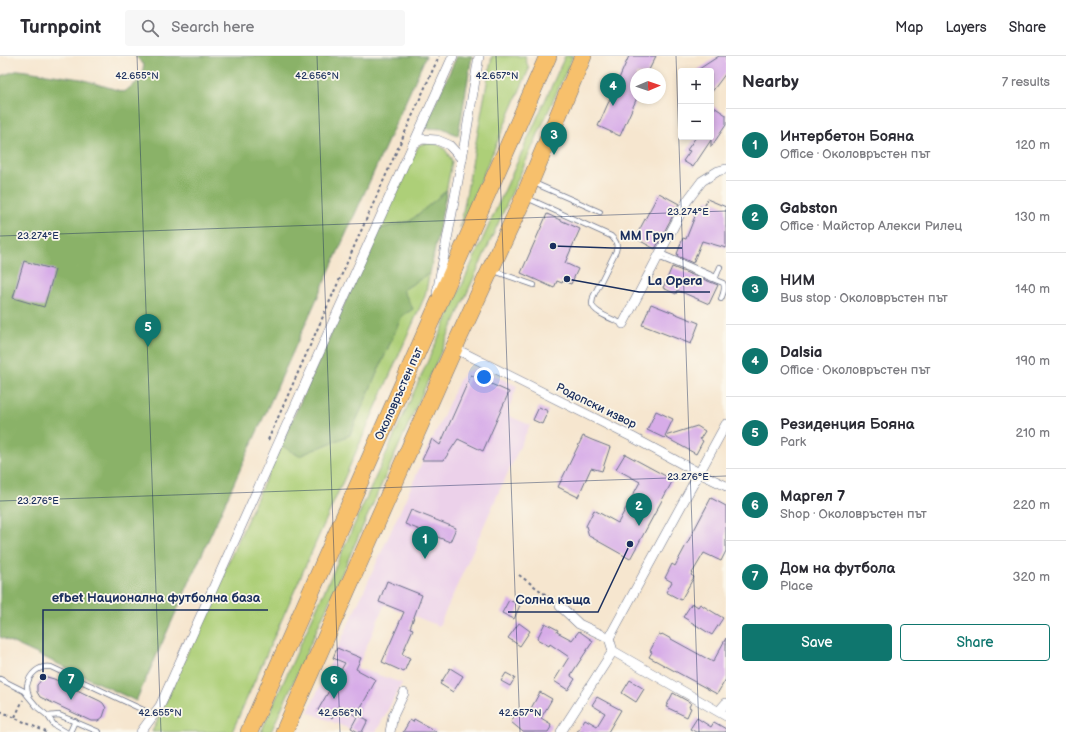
<!DOCTYPE html>
<html lang="en">
<head>
<meta charset="utf-8">
<style>
  :root { --surface:#fff; --page:#f7f7f7; --text:#2b2b33; --muted:#7c7c81; --line:#e1e1e2; --accent:#0f766e }
  body { margin:0; font-family:"Balsamiq Sans",sans-serif; background:var(--page); color:var(--text) }
  .controls { position:absolute; right:12px; top:12px; display:grid; overflow:hidden; border-radius:4px; box-shadow:0 2px 6px #0003 }
  .controls button { width:36px; height:36px; display:grid; place-items:center; padding:0; border:0; border-bottom:1px solid var(--line); background:var(--surface); color:var(--text); font:20px sans-serif }
  .compass { position:absolute; left:630px; top:12px; width:36px; height:36px; border-radius:50%; background:var(--surface); box-shadow:0 2px 6px #0003; rotate:88deg }
  .you { position:absolute; left:484px; top:321px; width:14px; height:14px; margin:-10px; border:3px solid #fff; border-radius:50%; background:#1a73e8; box-shadow:0 0 0 6px #1a73e833 }
  .badge { display:grid; place-items:center; width:26px; height:26px; border-radius:50%; background:var(--accent); color:#fff; font-size:13px; font-weight:700 }
  .pin { position:absolute; translate:-50% -33px; filter:drop-shadow(0 1px 2px #0008) }
  .pin::after { content:''; position:absolute; top:21px; width:14px; height:12px; background:inherit; clip-path:polygon(0 0,100% 0,50% 100%) }
  .list { margin:0; padding:0; list-style:none }
  h2 { display:flex; justify-content:space-between; align-items:center; height:52px; margin:0; padding:0 16px; font-size:17px }
  h2 small { font-size:13px; font-weight:400; color:var(--muted) }
  .list li { display:grid; grid-template-columns:26px 1fr auto; gap:12px; align-items:center; box-sizing:border-box; height:72px; padding:0 16px; border-top:1px solid var(--line) }
  .list b { display:block; font-size:15px; white-space:nowrap }
  .list p { margin:0; font-size:13px; white-space:nowrap; color:var(--muted) }
  .list em { font-size:13px; font-style:normal; color:var(--muted) }
  .actions { display:flex; gap:8px; padding:12px 16px }
  .actions a { flex:1; padding:9px 0; border:1px solid var(--accent); border-radius:4px; text-align:center; font-size:14px; color:var(--accent) }
  .actions .main { background:var(--accent); color:#fff }
  .icon { flex:none; width:22px; height:22px; fill:none; stroke:currentColor; stroke-width:2; stroke-linecap:round; stroke-linejoin:round }
  .map { position:relative; flex:none; width:726px; height:676px; overflow:hidden }
  header { display:flex; align-items:center; gap:24px; box-sizing:border-box; height:56px; padding:0 20px; background:var(--surface); border-bottom:1px solid var(--line) }
  header strong { font-size:19px }
  nav { display:flex; gap:22px; margin-inline-start:auto; font-size:14px }
  .search { width:280px; height:36px; background:var(--page); display:flex; align-items:center; gap:10px; box-sizing:border-box; padding:0 14px; border-radius:4px; color:var(--muted); font-size:15px }
  main { display:flex }
  aside { flex:1; background:var(--surface) }
  .map>svg:first-child { display:block }
  .built { fill:#ecd1ea }
  .green { fill:#adcf78; stroke:#647f6b }
  .forest { fill:#8ab268; stroke:#527063 }
  .building { fill:#d7ace8 }
  .lines { fill:none; stroke-linecap:round; stroke-linejoin:round }
  .lane-casing { stroke:#686f86; stroke-width:6 }
  .street-casing { stroke:#686f86; stroke-width:10 }
  .highway-casing { stroke:#686f86; stroke-width:18 }
  .path { stroke:#686f86; stroke-width:2; stroke-dasharray:3 3; stroke-linecap:butt }
  .lane { stroke:#fff; stroke-width:4.5 }
  .street { stroke:#fff; stroke-width:9 }
  .highway { stroke:#f7c06c; stroke-width:17 }
  .ticks { fill:none; stroke:#1b2f5e; stroke-width:1; stroke-opacity:0.45 }
  .labels { text-anchor:middle; dominant-baseline:central; stroke-width:3.5; stroke-linejoin:round; paint-order:stroke }
  .street-label { font-size:12px; fill:#1b2f5e; stroke:#fbf7ec }
  .ticks-label { font-size:10px; text-anchor:middle; fill:#1b2f5e; stroke:#fbf7ec; stroke-width:3.5; stroke-linejoin:round; paint-order:stroke }
  .leader { fill:none; stroke:#1b2f5e; stroke-width:1.5 }
  .callout-dot { fill:#1b2f5e; stroke:#fbf7ec; stroke-width:1.5 }
  .callout-label { font-size:13px; text-anchor:middle; font-weight:bold; fill:#1b2f5e; stroke:#fbf7ec; stroke-width:3.5; stroke-linejoin:round; paint-order:stroke }
</style>
</head>
<body>
<header>
<strong>Turnpoint</strong>
<div class="search"><svg class="icon" aria-label="search" viewBox="0 0 24 24"><circle cx="10" cy="10" r="6"/><path d="M15 15l6 6"/></svg>Search here</div>
<nav><a>Map</a><a>Layers</a><a>Share</a></nav>
</header>
<main>
<div class="map">
<svg width="726" height="676" viewBox="0 0 726 676">
  <rect width="100%" height="100%" fill="#fbf7ec"/>
  <filter id="ink" filterUnits="userSpaceOnUse"><feTurbulence type="fractalNoise" baseFrequency=".025" numOctaves="2"/><feDisplacementMap in="SourceGraphic" scale="8" xChannelSelector="R" yChannelSelector="G"/><feConvolveMatrix kernelMatrix="1 2 1 2 8 2 1 2 1" color-interpolation-filters="sRGB"/></filter>
  <filter id="wash" filterUnits="userSpaceOnUse"><feTurbulence type="fractalNoise" baseFrequency=".012" numOctaves="4" result="noise"/><feDisplacementMap in="SourceGraphic" scale="16" xChannelSelector="R" yChannelSelector="G"/><feGaussianBlur stdDeviation="0.9" result="paint"/><feColorMatrix in="noise" values="0 0 0 0 0 0 0 0 0 0 0 0 0 0 0 0 0 1.4 0 .05"/><feComposite in="paint" operator="in"/></filter>
  <g filter="url(#wash)">
    <rect width="100%" height="100%" fill="#f6e6cf"/>
    <!-- built -->
    <polygon class="built" points="478,312 517,330 509,352 509,360 530,369 502,429 439,570 385,548 357,612 402,627 376,676 357,676 308,656 362,539 459,325 465,316"/>
    <!-- green -->
    <g class="green">
      <polygon points="492,0 526,0 525,2 529,13 460,172"/>
      <polygon points="565,0 573,0 271,676 261,676"/>
      <path d="M431,86C444,90 446,93 452,106L425,240L232,676H152L378,173L419,89Z"/>
    </g>
    <!-- forest -->
    <g class="forest">
      <polygon points="135,0 426,0 136,645 37,598 0,581 0,20 19,14 81,23 124,36 140,24 144,9"/>
      <polygon points="457,0 472,0 458,80 445,73 424,72"/>
      <polygon points="447,134 430,217 403,234 413,253 402,260 350,379 299,400 281,389 378,173 410,165"/>
    </g>
    <g id="blocks">
      <!-- building -->
      <g class="building">
        <polygon points="629,0 656,0 647,18 636,18 636,44 620,80 598,70"/>
        <polygon points="719,0 726,0 726,17 711,37 711,15 696,15"/>
        <polygon points="711,49 726,59 726,69 711,91 711,84 693,111 683,105 690,95 687,94 696,81 711,81"/>
        <polygon points="659,137 679,148 655,193 635,182"/>
        <polygon points="707,143 726,151 726,192 702,185 693,207 677,200 678,198 677,198 683,182 686,183 699,150 704,152"/>
        <polygon points="547,158 580,173 565,207 578,213 571,228 563,225 562,227 557,225 554,232 521,217"/>
        <polygon points="24,205 55,214 44,251 13,242"/>
        <polygon points="672,211 718,229 709,248 677,234 676,238 663,232"/>
        <polygon points="651,248 699,267 691,288 642,269"/>
        <polygon points="471,319 509,336 483,395 458,383 444,404 422,404 432,383 440,389"/>
        <polygon points="539,351 548,355 542,368 533,364"/>
        <polygon points="656,355 673,363 665,380 697,370 705,375 700,383 703,385 696,398 665,381 664,382 647,374"/>
        <polygon points="583,380 592,384 610,391 602,415 591,412 578,441 558,431"/>
        <polygon points="625,398 673,424 630,503 589,480 586,470 594,454 618,467 640,426 616,413"/>
        <polygon points="711,442 726,450 726,495 721,505 704,497 691,519 694,521 681,544 666,536 672,526 665,522 672,508 675,510"/>
        <polygon points="411,454 456,472 450,486 405,468"/>
        <polygon points="387,525 422,539 410,572 413,573 402,598 410,602 404,616 382,606 404,556 379,546"/>
        <polygon points="509,544 520,549 514,563 502,557"/>
        <polygon points="692,547 698,551 700,548 723,562 712,579 683,561"/>
        <polygon points="519,567 530,575 520,590 508,582"/>
        <polygon points="545,567 558,574 557,576 572,584 579,575 593,585 572,617 571,620 575,623 568,634 554,625 569,601 550,588 549,590 537,583"/>
        <polygon points="659,578 661,579 662,578 713,606 726,582 726,623 717,638 649,601 652,596 650,595"/>
        <polygon points="337,592 361,602 356,613 376,624 356,660 339,650 332,662 318,654 345,607 333,602"/>
        <polygon points="450,612 463,620 453,636 440,628"/>
        <polygon points="506,617 515,622 510,630 501,625"/>
        <polygon points="44,621 47,621 54,623 100,645 103,647 106,652 103,661 98,665 91,665 40,641 37,636 37,629"/>
        <polygon points="630,624 644,633 636,646 622,637"/>
        <polygon points="540,636 552,643 541,662 551,668 550,670 551,671 548,676 523,676 511,666 518,653 529,656"/>
        <polygon points="673,637 691,647 689,651 691,652 687,661 666,651"/>
        <polygon points="597,641 621,654 608,676 577,676 585,663 597,670 605,657 592,649"/>
        <polygon points="358,659 368,664 362,676 358,676 351,672"/>
        <polygon points="697,662 711,671 714,666 726,673 726,676 696,676 690,673"/>
        <polygon points="414,663 437,676 403,676 410,664 413,666"/>
      </g>
    </g>
  </g>
  <g filter="url(#ink)">
    <use href="#blocks" fill-opacity="0" stroke="#686f86" stroke-width="1"/>
    <g class="lines">
      <!-- lane casing -->
      <g class="lane-casing">
        <g id="lane">
          <polyline points="534,127 600,156"/>
          <path d="M527,142L611,180C616,185 618,188 616,195L593,241C593,242 592,247 592,248C593,257 615,264 623,268"/>
          <polyline points="660,197 716,221 720,211"/>
          <path d="M658,201L723,227C726,232 723,238 721,243"/>
          <polyline points="494,215 534,229"/>
          <polyline points="0,623 24,635 38,652 48,660 54,669 66,676"/>
          <path d="M29,640C28,637 27,633 27,630C29,618 39,609 51,611L154,659"/>
          <polyline points="48,660 59,659 99,676"/>
          <polyline points="70,676 75,665"/>
        </g>
      </g>
      <!-- street casing -->
      <g class="street-casing">
        <g id="street">
          <polyline points="413,88 422,83 437,84 449,89 462,103"/>
          <polyline points="437,237 462,103 479,0"/>
          <polyline points="623,268 687,145 702,125 718,115 726,113"/>
          <polyline points="454,292 632,381 699,417 726,430"/>
          <polyline points="560,550 579,568 609,582 613,595 726,660"/>
          <polyline points="609,582 663,483 726,368"/>
          <polyline points="719,655 726,647"/>
          <polyline points="141,676 160,650 453,0"/>
          <polyline points="390,676 393,660 404,637"/>
          <polyline points="561,676 613,595"/>
        </g>
      </g>
      <!-- highway casing -->
      <g class="highway-casing">
        <g id="highway">
          <polyline points="249,676 548,0"/>
          <polyline points="284,676 454,292 524,141 583,0"/>
        </g>
      </g>
      <!-- path -->
      <g class="path">
        <polyline points="268,384 439,0"/>
        <polyline points="519,519 553,544"/>
        <polyline points="0,655 46,676"/>
        <polyline points="15,661 23,644"/>
      </g>
      <!-- lane -->
      <use href="#lane" class="lane"/>
      <!-- street -->
      <use href="#street" class="street"/>
      <!-- highway -->
      <use href="#highway" class="highway"/>
    </g>
  </g>
  <!-- ticks -->
  <path class="ticks" d="M137,0L161,676M317,0L340,676M496,0L520,676M676,0L699,676M0,180L726,155M0,445L726,420"/>
  <g class="labels">
    <!-- street labels -->
    <g class="street-label">
      <text transform="translate(399 338) rotate(-66)">Околовръстен път</text>
      <text transform="translate(596 350) rotate(26)">Родопски извор</text>
    </g>
  </g>
  <g class="ticks-label">
    <text x="137" y="23">42.655°N</text>
    <text x="317" y="23">42.656°N</text>
    <text x="497" y="23">42.657°N</text>
    <text x="688" y="159">23.274°E</text>
    <text x="38" y="183">23.274°E</text>
    <text x="688" y="424">23.276°E</text>
    <text x="38" y="448">23.276°E</text>
    <text x="160" y="660">42.655°N</text>
    <text x="340" y="660">42.656°N</text>
    <text x="520" y="660">42.657°N</text>
  </g>
  <!-- callouts -->
  <path class="leader" d="M553 190L612 192H682M567 223L639 236H710M43 621L43 554H268M630 488L598 556H508"/>
  <g class="callout-dot">
    <circle cx="553" cy="190" r="4"/>
    <circle cx="567" cy="223" r="4"/>
    <circle cx="43" cy="621" r="4"/>
    <circle cx="630" cy="488" r="4"/>
  </g>
  <g class="callout-label">
    <text x="647" y="184">ММ Груп</text>
    <text x="675" y="229">La Opera</text>
    <text x="156" y="546">efbet Национална футболна база</text>
    <text x="553" y="548">Солна къща</text>
  </g>
</svg>
<div class="controls">
<button>+</button>
<button>−</button>
</div>
<svg class="compass" viewBox="-18 -18 36 36"><path d="M0-13l5 13h-10z" fill="#e53935"/><path d="M0 13l5-13h-10z" fill="#7c7c81"/></svg>
<div class="you"></div>
<div class="pin badge" style="left:425px;top:503px">1</div>
<div class="pin badge" style="left:639px;top:470px">2</div>
<div class="pin badge" style="left:554px;top:99px">3</div>
<div class="pin badge" style="left:613px;top:50px">4</div>
<div class="pin badge" style="left:148px;top:291px">5</div>
<div class="pin badge" style="left:334px;top:643px">6</div>
<div class="pin badge" style="left:71px;top:644px">7</div>
</div>
<aside>
<h2>Nearby<small>7 results</small></h2>
<ul class="list">
<li><span class="badge">1</span><div><b>Интербетон Бояна</b><p>Office · Околовръстен път</p></div><em>120 m</em></li>
<li><span class="badge">2</span><div><b>Gabston</b><p>Office · Майстор Алекси Рилец</p></div><em>130 m</em></li>
<li><span class="badge">3</span><div><b>НИМ</b><p>Bus stop · Околовръстен път</p></div><em>140 m</em></li>
<li><span class="badge">4</span><div><b>Dalsia</b><p>Office · Околовръстен път</p></div><em>190 m</em></li>
<li><span class="badge">5</span><div><b>Резиденция Бояна</b><p>Park</p></div><em>210 m</em></li>
<li><span class="badge">6</span><div><b>Маргел 7</b><p>Shop · Околовръстен път</p></div><em>220 m</em></li>
<li><span class="badge">7</span><div><b>Дом на футбола</b><p>Place</p></div><em>320 m</em></li>
</ul>
<div class="actions"><a class="main">Save</a><a>Share</a></div>
</aside>
</main>
</body>
</html>
